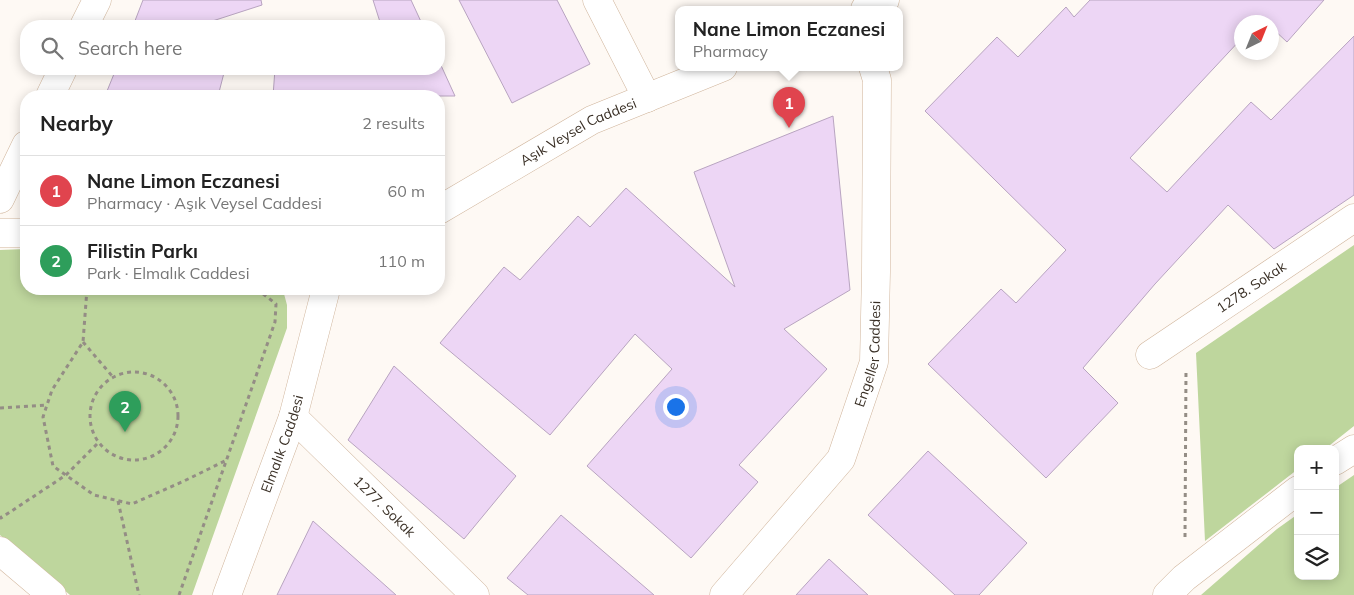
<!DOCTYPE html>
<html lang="en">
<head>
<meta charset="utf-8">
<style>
  :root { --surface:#fff; --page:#f2f2f2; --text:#222; --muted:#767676; --line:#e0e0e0; --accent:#3f8192 }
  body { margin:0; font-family:Mulish,sans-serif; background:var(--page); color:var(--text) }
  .controls { position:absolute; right:15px; bottom:15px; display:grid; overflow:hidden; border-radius:10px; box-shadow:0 2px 12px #0003 }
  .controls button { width:45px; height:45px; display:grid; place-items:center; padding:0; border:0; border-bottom:1px solid var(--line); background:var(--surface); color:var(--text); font:25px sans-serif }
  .compass { position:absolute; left:1234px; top:15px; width:45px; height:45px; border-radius:50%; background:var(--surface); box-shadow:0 2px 12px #0003; rotate:43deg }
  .you { position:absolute; left:675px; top:406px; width:18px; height:18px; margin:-12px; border:4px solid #fff; border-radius:50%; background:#1a73e8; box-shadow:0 0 0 8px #1a73e833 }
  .badge { display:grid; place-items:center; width:32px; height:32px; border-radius:50%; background:var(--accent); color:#fff; font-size:16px; font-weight:700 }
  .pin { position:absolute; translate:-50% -41px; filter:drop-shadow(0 1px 2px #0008) }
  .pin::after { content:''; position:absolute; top:26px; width:18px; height:15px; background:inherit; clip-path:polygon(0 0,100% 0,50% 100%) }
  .popup { position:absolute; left:675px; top:6px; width:228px; height:65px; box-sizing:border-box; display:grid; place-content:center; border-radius:10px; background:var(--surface); filter:drop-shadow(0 1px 4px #0005); font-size:16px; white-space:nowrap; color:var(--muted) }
  .popup b { font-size:19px; color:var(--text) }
  .popup::after { content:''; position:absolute; left:50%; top:100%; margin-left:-10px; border:10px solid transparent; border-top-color:var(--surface) }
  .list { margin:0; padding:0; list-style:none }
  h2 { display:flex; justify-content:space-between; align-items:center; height:65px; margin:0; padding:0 20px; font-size:21px }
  h2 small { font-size:16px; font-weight:400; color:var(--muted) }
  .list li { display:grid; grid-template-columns:32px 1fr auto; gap:15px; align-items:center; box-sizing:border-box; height:70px; padding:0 20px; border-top:1px solid var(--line) }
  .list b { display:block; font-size:19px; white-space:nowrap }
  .list p { margin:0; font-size:16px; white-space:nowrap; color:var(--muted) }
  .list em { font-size:16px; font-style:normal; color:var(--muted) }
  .icon { flex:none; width:28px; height:28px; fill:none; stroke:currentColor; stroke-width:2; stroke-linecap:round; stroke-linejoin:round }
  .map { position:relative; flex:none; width:1354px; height:595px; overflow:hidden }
  .search { position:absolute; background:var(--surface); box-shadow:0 2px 12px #0003; left:20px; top:20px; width:425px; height:55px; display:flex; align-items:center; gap:12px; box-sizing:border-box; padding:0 18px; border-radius:20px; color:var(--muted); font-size:19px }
  .panel { position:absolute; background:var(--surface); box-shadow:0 2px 12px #0003; left:20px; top:90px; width:425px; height:205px; border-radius:20px }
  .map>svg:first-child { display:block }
  .green { fill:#bed69d }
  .building { fill:#edd6f5; stroke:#b8a4c0 }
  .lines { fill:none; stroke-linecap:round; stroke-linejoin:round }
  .street-casing { stroke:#d0b59c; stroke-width:29 }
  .secondary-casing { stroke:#d0b59c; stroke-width:29 }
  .path { stroke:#948d85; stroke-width:3; stroke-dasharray:4 4; stroke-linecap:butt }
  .street { stroke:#fff; stroke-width:28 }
  .secondary { stroke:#fff; stroke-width:28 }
  .labels { text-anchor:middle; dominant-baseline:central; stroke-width:4.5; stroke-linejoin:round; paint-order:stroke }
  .street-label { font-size:14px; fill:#392f25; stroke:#fff }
</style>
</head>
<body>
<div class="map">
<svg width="1354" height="595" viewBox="0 0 1354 595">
  <rect width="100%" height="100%" fill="#fef9f4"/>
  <!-- green -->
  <g class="green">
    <polygon points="1354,245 1354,426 1325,449 1298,449 1298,469 1205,541 1196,353"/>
    <polygon points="26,249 26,289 283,290 287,305 287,328 192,595 70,595 0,535 0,250"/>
    <polygon points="1354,475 1354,595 1201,595 1277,529 1298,514 1298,576 1335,576 1335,488"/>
  </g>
  <!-- building -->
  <g class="building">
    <polygon points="143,0 261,0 262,5 197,26 133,26"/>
    <polygon points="373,0 411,0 423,26 373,26 380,22"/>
    <polygon points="459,0 557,0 590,64 512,103"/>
    <polygon points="1090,0 1324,0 1287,42 1272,28 1272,22 1266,22 1261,18 1256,22 1242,22 1242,38 1130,158 1167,192 1251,102 1271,120 1354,36 1354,195 1274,249 1228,205 1155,284 1083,368 1118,403 1046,478 928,364 1001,289 1016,303 1066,250 925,111 997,37 1018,57 1066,7 1074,17"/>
    <polygon points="439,61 455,96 273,96 275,69 439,69"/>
    <polygon points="116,69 225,69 218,96 105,96"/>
    <polygon points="833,116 850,290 784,329 827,369 739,465 758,482 691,558 587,466 672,369 635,334 550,435 440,343 504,267 520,280 578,216 590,227 626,188 735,287 694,172"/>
    <polygon points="394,366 516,476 464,539 348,440"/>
    <polygon points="928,451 1027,543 979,595 955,595 868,515"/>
    <polygon points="561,515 654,595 528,595 507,578"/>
    <polygon points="313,521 396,595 277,595"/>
    <polygon points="829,559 868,595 796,595"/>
  </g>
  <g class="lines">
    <!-- street casing -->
    <g class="street-casing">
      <g id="street">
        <polyline points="597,0 647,98"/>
        <polyline points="84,26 97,0"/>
        <polyline points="50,96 63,69"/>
        <polyline points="0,199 26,145"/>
        <path id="s1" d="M1150,355L1354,218"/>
        <path id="s2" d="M293,417L475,595"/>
        <polyline points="1335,461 1354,449"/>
        <polyline points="0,551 52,595"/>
        <path id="s3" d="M724,595L841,459L874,362L876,272L877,80L873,67"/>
        <polyline points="1167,595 1184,578 1298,490"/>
      </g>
    </g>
    <!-- secondary casing -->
    <g class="secondary-casing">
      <g id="secondary">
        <polyline points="865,9 885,0"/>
        <path id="s4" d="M439,210L592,120L723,67"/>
        <polyline points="0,233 26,233"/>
        <path id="s5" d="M227,595L293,417L326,289"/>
      </g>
    </g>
    <!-- path -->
    <g class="path">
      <polyline points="87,289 83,342 52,390 43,417 53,466 94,495 132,504 184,481 227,460"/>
      <polyline points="193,289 198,291 245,289"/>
      <polyline points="83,342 113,377"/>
      <circle cx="134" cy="416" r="44"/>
      <polyline points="0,408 47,405"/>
      <polyline points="118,501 139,595"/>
      <polyline points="0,516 1,518 66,475 99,442"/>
      <polyline points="1185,537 1186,369"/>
      <polyline points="179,595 275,322 276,304 257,289"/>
    </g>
    <!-- street -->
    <use href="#street" class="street"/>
    <!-- secondary -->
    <use href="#secondary" class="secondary"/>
  </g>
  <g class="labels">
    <!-- street labels -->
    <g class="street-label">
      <text stroke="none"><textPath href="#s4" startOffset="160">Aşık Veysel Caddesi</textPath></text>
      <text stroke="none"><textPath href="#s1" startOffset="122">1278. Sokak</textPath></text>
      <text stroke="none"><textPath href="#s3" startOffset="289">Engeller Caddesi</textPath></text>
      <text stroke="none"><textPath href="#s5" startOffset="161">Elmalık Caddesi</textPath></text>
      <text stroke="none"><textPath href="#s2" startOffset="128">1277. Sokak</textPath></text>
    </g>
  </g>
</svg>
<div class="controls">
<button>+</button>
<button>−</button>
<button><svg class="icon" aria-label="layers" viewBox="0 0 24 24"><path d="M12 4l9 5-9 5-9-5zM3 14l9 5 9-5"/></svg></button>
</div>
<svg class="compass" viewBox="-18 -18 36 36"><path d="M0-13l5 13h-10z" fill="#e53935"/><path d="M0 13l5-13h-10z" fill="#767676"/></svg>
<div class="you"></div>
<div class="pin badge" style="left:789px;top:128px;background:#e0444e">1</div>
<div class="popup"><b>Nane Limon Eczanesi</b>Pharmacy</div>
<div class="pin badge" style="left:125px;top:432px;background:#2e9e5b">2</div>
<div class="search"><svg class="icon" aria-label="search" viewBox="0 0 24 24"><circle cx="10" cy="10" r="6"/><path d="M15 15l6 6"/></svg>Search here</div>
<section class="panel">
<h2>Nearby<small>2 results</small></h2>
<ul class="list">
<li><span class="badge" style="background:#e0444e">1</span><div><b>Nane Limon Eczanesi</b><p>Pharmacy · Aşık Veysel Caddesi</p></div><em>60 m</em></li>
<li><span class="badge" style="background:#2e9e5b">2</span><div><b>Filistin Parkı</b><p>Park · Elmalık Caddesi</p></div><em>110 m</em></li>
</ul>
</section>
</div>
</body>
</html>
